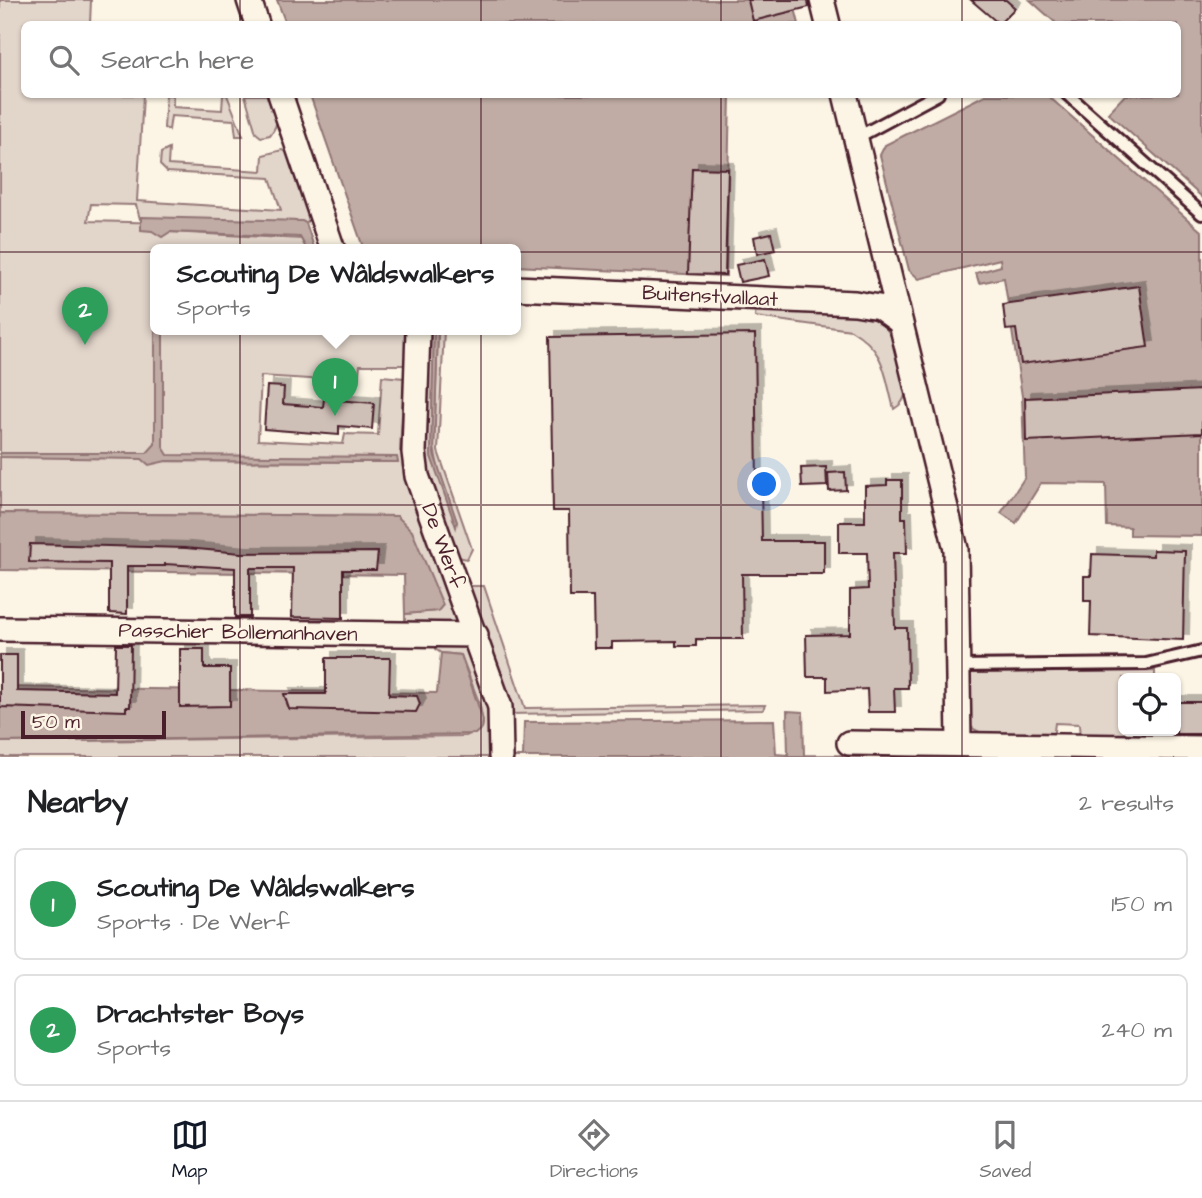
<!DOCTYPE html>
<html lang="en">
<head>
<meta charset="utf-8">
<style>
  :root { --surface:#fff; --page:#f2f2f2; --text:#202124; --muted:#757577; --line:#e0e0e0; --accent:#111827 }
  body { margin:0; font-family:"Architects Daughter",sans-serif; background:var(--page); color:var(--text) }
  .controls { position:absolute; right:21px; bottom:21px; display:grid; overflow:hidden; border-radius:10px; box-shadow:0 2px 5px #0004 }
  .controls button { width:63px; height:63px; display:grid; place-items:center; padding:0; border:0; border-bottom:2px solid var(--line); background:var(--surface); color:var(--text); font:35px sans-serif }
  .scale { position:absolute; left:21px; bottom:18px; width:145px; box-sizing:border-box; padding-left:7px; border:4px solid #4a1f2b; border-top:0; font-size:19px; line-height:24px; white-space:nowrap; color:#4a1f2b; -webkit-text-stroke:5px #fcf5e5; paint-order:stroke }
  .you { position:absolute; left:765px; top:485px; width:24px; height:24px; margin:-18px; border:5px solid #fff; border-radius:50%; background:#1a73e8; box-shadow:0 0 0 10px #1a73e833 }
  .badge { display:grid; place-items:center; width:46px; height:46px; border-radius:50%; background:var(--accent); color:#fff; font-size:23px; font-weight:700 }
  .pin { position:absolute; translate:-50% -58px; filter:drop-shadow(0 2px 4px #0008) }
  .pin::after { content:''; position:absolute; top:37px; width:24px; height:21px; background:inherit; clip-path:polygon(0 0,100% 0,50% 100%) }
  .popup { position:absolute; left:150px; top:244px; width:371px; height:91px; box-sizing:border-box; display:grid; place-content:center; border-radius:10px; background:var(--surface); filter:drop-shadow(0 2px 5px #0005); font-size:23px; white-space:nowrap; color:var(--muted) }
  .popup b { font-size:26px; color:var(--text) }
  .popup::after { content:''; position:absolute; left:50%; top:100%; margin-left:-14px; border:14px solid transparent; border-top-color:var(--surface) }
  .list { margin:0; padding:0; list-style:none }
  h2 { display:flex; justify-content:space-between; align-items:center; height:91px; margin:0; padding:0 28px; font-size:30px }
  h2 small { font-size:23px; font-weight:400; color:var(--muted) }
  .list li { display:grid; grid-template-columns:46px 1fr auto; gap:21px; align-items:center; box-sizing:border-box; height:112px; margin:0 14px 14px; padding:0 14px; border:2px solid var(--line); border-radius:10px }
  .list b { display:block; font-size:26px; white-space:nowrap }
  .list p { margin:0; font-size:23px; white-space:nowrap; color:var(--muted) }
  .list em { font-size:23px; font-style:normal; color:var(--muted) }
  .icon { flex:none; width:38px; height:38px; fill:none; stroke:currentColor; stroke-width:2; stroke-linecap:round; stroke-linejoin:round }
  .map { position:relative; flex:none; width:1202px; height:757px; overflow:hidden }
  .search { position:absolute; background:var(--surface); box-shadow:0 2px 5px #0004; left:21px; right:21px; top:21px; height:77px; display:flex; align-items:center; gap:18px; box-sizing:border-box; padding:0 24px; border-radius:10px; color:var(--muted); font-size:26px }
  .sheet { height:343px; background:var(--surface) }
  nav { display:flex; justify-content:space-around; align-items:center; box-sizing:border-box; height:98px; border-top:2px solid var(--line); background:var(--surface); font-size:19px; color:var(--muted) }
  nav a { display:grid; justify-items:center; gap:4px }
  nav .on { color:var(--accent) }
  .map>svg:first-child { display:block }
  .green { fill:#e2d5ca; stroke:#967a7a; stroke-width:2; fill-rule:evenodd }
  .water { fill:#c0aca5; stroke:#917474; stroke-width:2 }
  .building { fill:#cfc0b7; stroke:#4a1f2b; stroke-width:2; filter:url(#shadow) }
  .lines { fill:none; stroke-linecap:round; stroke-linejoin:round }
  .lane-casing { stroke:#4a1f2b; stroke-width:16 }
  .street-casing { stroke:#4a1f2b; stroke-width:28 }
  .lane { stroke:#fcf5e5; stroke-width:10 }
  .street { stroke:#fcf5e5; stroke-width:23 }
  .grid { fill:none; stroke:#4a1f2b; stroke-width:2; stroke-opacity:0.55 }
  .labels { text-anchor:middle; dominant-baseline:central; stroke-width:5; stroke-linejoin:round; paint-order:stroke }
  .street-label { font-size:21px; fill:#4a1f2b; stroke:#fcf5e5 }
</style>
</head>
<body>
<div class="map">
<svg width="1202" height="757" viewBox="0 0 1202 757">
  <defs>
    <filter id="shadow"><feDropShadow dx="6" dy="-6" stdDeviation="0" flood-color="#0004"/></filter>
  </defs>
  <rect width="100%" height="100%" fill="#fcf5e5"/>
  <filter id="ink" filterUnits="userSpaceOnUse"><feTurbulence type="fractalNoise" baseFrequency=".0143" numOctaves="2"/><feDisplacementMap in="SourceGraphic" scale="14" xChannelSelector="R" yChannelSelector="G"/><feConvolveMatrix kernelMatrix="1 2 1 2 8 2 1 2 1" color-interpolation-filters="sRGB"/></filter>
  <g filter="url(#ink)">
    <!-- green -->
    <g class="green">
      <path d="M0,0H91L90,24H24V94L143,95L137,201L281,210L270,178L167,172L160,165L161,153L169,149L168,165L262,171L263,155L282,150L288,152L312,216L306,223L140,219L136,205L91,204L88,221L168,223L170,232L303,239L307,250H155V330H411L406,365H360L358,382L261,376L258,440L343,444L345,434L378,435L382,376L404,378L400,451H408L461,618L456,628H405V614L438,611L397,516L0,513ZM175,457L398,462L171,461Z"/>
      <polygon points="166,95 173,95 173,107 222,110 223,95 227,95 243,136 236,136 234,120 171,116 169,130 164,128"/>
      <path d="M245,95H271C276,110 282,121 270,135L261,137L256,133Z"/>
      <path d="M756,306C792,307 863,300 887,330C896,341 899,357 902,371C906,386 910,400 894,409C884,373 886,351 851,330L755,317Z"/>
      <polygon points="424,330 434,330 431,456 457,522 439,472 434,447 438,333 438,330 444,330 438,451 472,549 467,559 458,557 424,476"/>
      <polygon points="465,586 484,586 525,708 765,705 763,710 508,714"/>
      <polygon points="435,643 469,644 487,690 495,757 0,757 0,742 466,736 482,728 483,724 480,705 461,655 441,653 435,649"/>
      <path d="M1155,671V678H1123L1126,743L1080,739L1079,724L1055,723L1053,738C1033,737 970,743 966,718C964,704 967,687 968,673Z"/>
    </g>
    <!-- water -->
    <g class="water">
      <polygon points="277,0 793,0 799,24 286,24"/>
      <polygon points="1030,0 1202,0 1202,197 1108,113 1125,95 1178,94 1178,24 1057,24"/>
      <polygon points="310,95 730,95 726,276 515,266 515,250 364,250"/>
      <polygon points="985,95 1047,95 1202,232 1202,536 1130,535 1130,527 1107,526 1106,484 1041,483 1016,523 1001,513 1025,477 1022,396 1004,278 979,283 976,273 1001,266 1000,259 919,279 909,270 880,155 885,145"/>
      <polygon points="141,217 302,221 306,223 315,250 307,250 300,237 170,232 162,237 152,231 141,230"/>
      <polygon points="155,330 163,330 163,447 168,455 397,457 398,462 166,461 149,465 142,459 0,457 0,453 147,453 155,444"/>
      <polygon points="438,330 434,454 457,522 456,527 431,456 434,331"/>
      <polygon points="0,513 397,516 412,531 443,605 438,611 405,614 404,575 0,570"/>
      <polygon points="441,653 461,655 483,720 482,728 475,734 0,742 0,687 437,693"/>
      <polygon points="787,711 803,712 804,755 1070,757 500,757 523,757 524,722 774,720 776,754 788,755"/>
    </g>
    <!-- building -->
    <g class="building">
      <polygon points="748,0 808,0 809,7 753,21"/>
      <polygon points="971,0 1006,0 1015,8 999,24"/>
      <polygon points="692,168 728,169 725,275 688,274"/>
      <polygon points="771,233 775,250 757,254 754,237"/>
      <polygon points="765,259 769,276 740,282 736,265"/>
      <polygon points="1139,286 1148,347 1021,364 1016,329 1006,330 1003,305"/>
      <polygon points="755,334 757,484 761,484 762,541 824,541 824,574 742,574 743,639 696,639 696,646 676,646 676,641 612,642 612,648 594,648 593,597 570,597 569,511 553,511 550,337"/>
      <polygon points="267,386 284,387 283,404 323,407 324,399 374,403 372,429 339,426 339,435 264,429"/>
      <polygon points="1202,390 1202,433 1026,441 1025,398"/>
      <polygon points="826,467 827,486 802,487 801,468"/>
      <polygon points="845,472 846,490 829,491 828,473"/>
      <polygon points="887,480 902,480 902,518 906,518 907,553 893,553 895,628 907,628 908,688 894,688 895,712 868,712 867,689 827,691 827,677 807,677 806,635 850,634 850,590 868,589 867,553 839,553 839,522 865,522 865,486 887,485"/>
      <polygon points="30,544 186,548 241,553 378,552 376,570 343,570 343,618 292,617 293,568 250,568 250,617 235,617 235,568 165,564 165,566 127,566 127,614 109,613 109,563 29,562"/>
      <polygon points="1153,550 1185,551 1183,640 1090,636 1091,601 1084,601 1084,576 1091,576 1092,554 1153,556"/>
      <polygon points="116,645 131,645 130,707 126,707 126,711 0,707 0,655 17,655 17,691 115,693"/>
      <polygon points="180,649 204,649 204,668 230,668 230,706 180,707"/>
      <polygon points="326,658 390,658 389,695 417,696 420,704 416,712 289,709 284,694 326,694"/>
      <rect x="1176" y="702" width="26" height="32"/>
    </g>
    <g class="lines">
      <!-- lane casing -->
      <g class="lane-casing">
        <g id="lane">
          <polyline points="1067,94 1202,214"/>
          <polyline points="856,138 938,94"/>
          <polyline points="958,666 1146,664 1202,651"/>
        </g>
      </g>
      <!-- street casing -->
      <g class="street-casing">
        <g id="street">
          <polyline points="249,0 257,24"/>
          <polyline points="822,0 828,24"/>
          <polyline points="280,94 333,250"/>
          <polyline points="845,94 956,549 959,743"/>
          <polyline points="515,288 855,303 879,307 900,322"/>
          <polyline points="418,330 414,452 417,476 500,707 501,757"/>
          <polyline points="0,629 476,635"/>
          <polyline points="849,743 1202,748"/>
        </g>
      </g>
      <!-- lane -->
      <use href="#lane" class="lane"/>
      <!-- street -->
      <use href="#street" class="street"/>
    </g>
  </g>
  <!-- grid -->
  <path class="grid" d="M240,0V24M481,0V24M721,0V24M962,0V24M240,94V757M481,94V757M721,94V757M962,94V757M0,252H1202M0,505H1202"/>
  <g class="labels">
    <!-- street labels -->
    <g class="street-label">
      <text transform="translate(710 296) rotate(3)">Buitenstvallaat</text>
      <text transform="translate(443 546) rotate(70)">De Werf</text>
      <text transform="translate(238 632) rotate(1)">Passchier Bollemanhaven</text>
    </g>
  </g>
</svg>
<div class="controls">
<button><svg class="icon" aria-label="locate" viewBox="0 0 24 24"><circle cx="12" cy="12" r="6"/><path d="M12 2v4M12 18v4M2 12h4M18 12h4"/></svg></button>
</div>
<div class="scale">50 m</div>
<div class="you"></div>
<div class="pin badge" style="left:335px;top:416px;background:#2e9e5b">1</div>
<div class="popup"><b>Scouting De Wâldswalkers</b>Sports</div>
<div class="pin badge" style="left:85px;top:345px;background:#2e9e5b">2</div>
<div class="search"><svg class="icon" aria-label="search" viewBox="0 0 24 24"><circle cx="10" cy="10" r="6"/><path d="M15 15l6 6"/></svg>Search here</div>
</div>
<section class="sheet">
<h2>Nearby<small>2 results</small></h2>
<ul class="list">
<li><span class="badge" style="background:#2e9e5b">1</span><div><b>Scouting De Wâldswalkers</b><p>Sports · De Werf</p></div><em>150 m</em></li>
<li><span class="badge" style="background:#2e9e5b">2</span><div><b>Drachtster Boys</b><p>Sports</p></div><em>240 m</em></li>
</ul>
</section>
<nav>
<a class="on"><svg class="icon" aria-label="map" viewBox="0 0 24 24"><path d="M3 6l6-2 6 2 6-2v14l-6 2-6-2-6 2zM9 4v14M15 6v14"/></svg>Map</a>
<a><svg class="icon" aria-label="directions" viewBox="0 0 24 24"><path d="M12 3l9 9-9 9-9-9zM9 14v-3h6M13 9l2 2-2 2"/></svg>Directions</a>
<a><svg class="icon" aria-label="saved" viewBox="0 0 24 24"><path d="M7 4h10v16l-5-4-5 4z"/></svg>Saved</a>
</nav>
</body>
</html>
